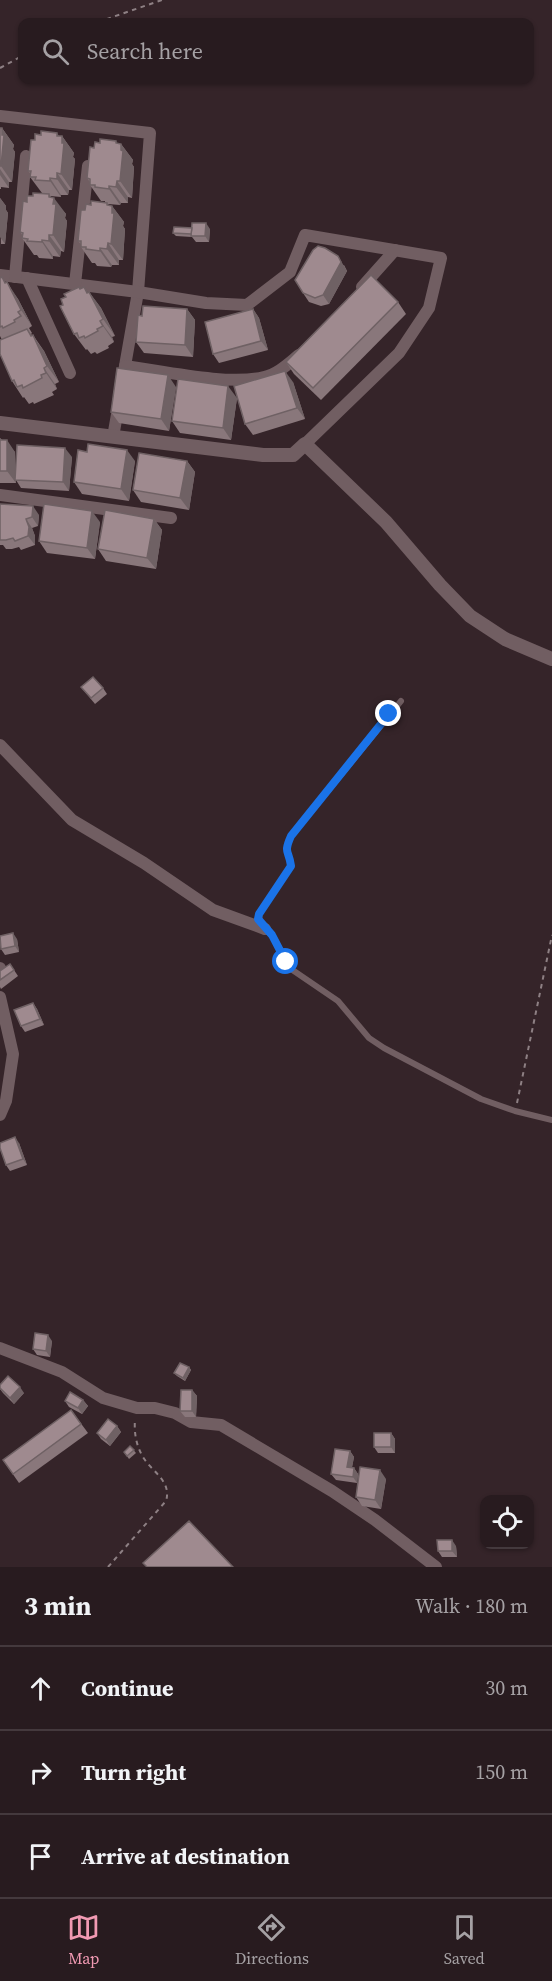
<!DOCTYPE html>
<html lang="en">
<head>
<meta charset="utf-8">
<style>
  :root { --surface:#281b1f; --page:#34282c; --text:#f1f3f6; --muted:#a5a1a4; --line:#44393d; --accent:#f19ab3 }
  body { margin:0; font-family:"Source Serif 4",serif; background:var(--page); color:var(--text) }
  .controls { position:absolute; right:18px; bottom:18px; display:grid; overflow:hidden; border-radius:12px; box-shadow:0 2px 4px #0004 }
  .controls button { width:54px; height:54px; display:grid; place-items:center; padding:0; border:0; border-bottom:2px solid var(--line); background:var(--surface); color:var(--text); font:30px sans-serif }
  .stop { position:absolute; width:18px; height:18px; margin:-14px; border:4px solid #1a73e8; border-radius:50%; background:#fff }
  .stop.end { background:#1a73e8; border-color:#fff; box-shadow:0 2px 6px #0008 }
  .list { margin:0; padding:0; list-style:none }
  h2 { display:flex; justify-content:space-between; align-items:center; height:78px; margin:0; padding:0 24px; font-size:26px }
  h2 small { font-size:20px; font-weight:400; color:var(--muted) }
  .list li { display:grid; grid-template-columns:39px 1fr auto; gap:18px; align-items:center; box-sizing:border-box; height:84px; padding:0 24px; border-top:2px solid var(--line) }
  .list b { display:block; font-size:22px; white-space:nowrap }
  .list em { font-size:20px; font-style:normal; color:var(--muted) }
  .icon { flex:none; width:33px; height:33px; fill:none; stroke:currentColor; stroke-width:2; stroke-linecap:round; stroke-linejoin:round }
  .map { position:relative; flex:none; width:552px; height:1567px; overflow:hidden }
  .search { position:absolute; background:var(--surface); box-shadow:0 2px 4px #0004; left:18px; right:18px; top:18px; height:66px; display:flex; align-items:center; gap:15px; box-sizing:border-box; padding:0 21px; border-radius:12px; color:var(--muted); font-size:22px }
  .sheet { height:330px; background:var(--surface) }
  nav { display:flex; justify-content:space-around; align-items:center; box-sizing:border-box; height:84px; border-top:2px solid var(--line); background:var(--surface); font-size:16px; color:var(--muted) }
  nav a { display:grid; justify-items:center; gap:3px }
  nav .on { color:var(--accent) }
  .map>svg:first-child { display:block }
  .lines { fill:none; stroke-linecap:round; stroke-linejoin:round }
  .path { stroke:#8e8084; stroke-width:2; stroke-dasharray:4.5 4.5; stroke-linecap:butt }
  .service { stroke:#715e62; stroke-width:6 }
  .minor { stroke:#715e62; stroke-width:12 }
  .tertiary { stroke:#715e62; stroke-width:14 }
  .wall { fill:#89777b }
  .shaded-wall { fill:#6f6164 }
  .building { fill:#9f8a8f; stroke:#6f6164; stroke-width:1.5 }
  .route { stroke:#1a73e8; stroke-width:8 }
</style>
</head>
<body>
<div class="map">
<svg width="552" height="1567" viewBox="0 0 552 1567">
  <rect width="100%" height="100%" fill="#352429"/>
  <g class="lines">
    <!-- path -->
    <g class="path">
      <polyline points="98,22 162,0"/>
      <polyline points="0,68 22,56"/>
      <polyline points="517,1103 552,935"/>
      <path d="M108,1567L166,1501C172,1481 152,1472 143,1457C136,1445 134,1433 135,1419"/>
    </g>
    <!-- service -->
    <path class="service" d="M401,701L291,836C283,854 289,850 291,866L259,914L260,924L272,935L291,969L338,1001L369,1038L384,1048L481,1099L515,1111L552,1120"/>
    <!-- minor -->
    <g class="minor">
      <polyline points="0,116 150,133 138,292 122,383"/>
      <polyline points="0,275 138,292 206,303 247,305 290,272 305,235 441,258 429,308 399,353 305,444"/>
      <polyline points="15,277 26,156"/>
      <polyline points="27,278 70,373"/>
      <polyline points="75,284 88,166"/>
      <polyline points="362,287 395,250"/>
      <path d="M125,366C163,371 229,386 264,377C278,374 289,363 299,355"/>
      <polyline points="113,437 119,403"/>
      <polyline points="0,495 171,518"/>
      <polyline points="0,745 72,820 144,863 213,910 265,929"/>
      <polyline points="0,968 0,969"/>
      <polyline points="0,997 13,1054 6,1101 0,1115"/>
      <polyline points="0,1348 62,1372 103,1398 137,1408 155,1408 175,1413 191,1422 221,1425 332,1491 375,1520 436,1567"/>
    </g>
    <!-- tertiary -->
    <polyline class="tertiary" points="0,423 263,455 293,455 305,444 386,522 440,585 470,616 505,639 552,659"/>
  </g>
  <!-- wall -->
  <g class="wall">
    <polygon points="0,128 2,128 14,145 13,149 15,152 12,182 9,182 9,188 1,187 1,189 0,189"/>
    <polygon points="59,136 62,136 74,153 73,157 75,159 72,190 69,190 68,195 61,195 61,197 50,196 66,214 65,218 67,221 64,252 61,251 60,257 53,256 53,259 39,258 37,255 34,255 22,238 23,236 20,232 27,202 33,196 46,194 42,193 30,177 31,174 28,171 35,140"/>
    <polygon points="118,144 121,144 133,160 132,164 134,167 132,198 128,197 128,203 121,203 120,205 108,204 109,206 112,206 124,222 123,226 125,229 123,260 119,260 119,265 112,265 111,267 97,266 95,263 92,263 81,247 81,244 78,241 85,210 91,205 105,203 105,201 101,201 90,185 90,182 87,178 94,148"/>
    <polygon points="0,198 6,206 6,210 8,213 5,244 1,244 1,249"/>
    <polygon points="210,229 209,242 196,242 192,237 176,236 173,233"/>
    <polygon points="344,265 347,271 329,304 321,306 309,302 303,293"/>
    <polygon points="0,278 6,283 18,299 32,326 29,328 32,333 31,334 32,335 33,335 44,351 59,382 55,384 57,389 52,392 54,395 34,404 33,402 29,404 24,397 23,398 12,381 2,340 0,336"/>
    <polygon points="80,289 88,292 89,292 101,308 115,336 112,337 114,342 108,346 109,348 97,354 95,352 91,354 87,349 86,350 74,334 63,305"/>
    <polygon points="398,302 406,314 321,400 294,374 286,362"/>
    <polygon points="187,309 195,320 193,357 144,353 136,342"/>
    <polygon points="253,309 259,318 268,350 219,363 213,354"/>
    <polygon points="293,382 305,419 253,435 245,424"/>
    <polygon points="176,387 169,431 119,423 111,412"/>
    <polygon points="237,398 231,440 180,433 172,421"/>
    <polygon points="0,438 15,452 15,471 72,457 69,491 21,488 16,480 16,483 0,483"/>
    <polygon points="87,452 135,461 129,501 82,494 74,482"/>
    <polygon points="187,461 195,472 189,510 141,502 133,490"/>
    <polygon points="0,504 39,515 38,526 32,528 35,536 35,545 21,550 19,547 12,549 6,549 3,545 0,545"/>
    <polygon points="154,519 162,530 156,569 106,561 98,549"/>
    <polygon points="100,522 95,559 47,553 39,541"/>
    <polygon points="81,687 103,688 107,694 95,704"/>
    <polygon points="17,939 19,952 5,955 1,949"/>
    <polygon points="10,964 18,976 1,989 0,987 0,971"/>
    <polygon points="33,1003 37,1009 44,1025 25,1032 21,1026"/>
    <polygon points="19,1143 27,1165 10,1171 6,1165"/>
    <polygon points="52,1341 50,1357 37,1355 33,1349"/>
    <polygon points="189,1367 191,1370 185,1381 177,1376 174,1373"/>
    <polygon points="0,1385 24,1393 14,1404 3,1393 0,1389"/>
    <polygon points="192,1390 197,1396 196,1417 185,1417 180,1411"/>
    <polygon points="83,1400 88,1406 82,1414 69,1407 65,1401"/>
    <polygon points="71,1410 88,1433 19,1483 3,1460"/>
    <polygon points="117,1426 121,1432 110,1446 101,1439 97,1433"/>
    <polygon points="391,1433 395,1439 395,1453 378,1453 374,1447"/>
    <polygon points="130,1446 136,1453 129,1459 124,1452"/>
    <polygon points="350,1451 354,1457 352,1467 354,1468 358,1474 357,1483 336,1480 331,1474"/>
    <polygon points="386,1479 381,1509 362,1506 356,1497"/>
    <polygon points="456,1546 457,1557 442,1557 438,1551"/>
  </g>
  <!-- shaded-wall -->
  <g class="shaded-wall">
    <polygon points="2,128 14,145 13,149 15,152 12,182 1,166 0,132"/>
    <polygon points="57,133 62,140 62,136 74,153 73,157 75,159 72,190 61,174"/>
    <polygon points="116,141 121,148 121,144 133,160 132,164 134,167 132,198 120,181"/>
    <polygon points="0,169 9,182 9,188 0,175"/>
    <polygon points="57,173 69,190 68,195 57,179"/>
    <polygon points="50,178 61,195 61,197 50,181"/>
    <polygon points="117,181 128,197 128,203 116,187"/>
    <polygon points="109,186 121,203 120,205 109,189"/>
    <polygon points="49,194 54,201 54,198 66,214 65,218 67,221 64,252 53,235"/>
    <polygon points="0,198 6,206 6,210 8,213 5,244 0,237"/>
    <polygon points="107,203 112,209 112,206 124,222 123,226 125,229 123,260 111,244"/>
    <polygon points="206,223 210,229 209,242 205,236"/>
    <polygon points="49,235 61,251 60,257 49,241"/>
    <polygon points="42,240 53,256 53,259 42,242"/>
    <polygon points="108,243 119,260 119,265 107,249"/>
    <polygon points="100,248 112,265 111,267 100,251"/>
    <polygon points="338,256 347,271 329,304 323,295"/>
    <polygon points="2,277 11,290 7,282 18,299 32,326 21,310"/>
    <polygon points="84,287 93,299 89,292 101,308 115,336 103,319"/>
    <polygon points="187,309 195,320 193,357 185,345"/>
    <polygon points="253,309 259,318 268,350 261,341"/>
    <polygon points="100,321 112,337 114,342 103,326"/>
    <polygon points="27,329 44,351 59,382 47,366"/>
    <polygon points="44,368 55,384 57,389 46,373"/>
    <polygon points="285,371 293,382 305,419 297,408"/>
    <polygon points="168,375 176,387 169,431 161,419"/>
    <polygon points="228,386 237,398 231,440 223,428"/>
    <polygon points="0,438 7,448 7,440 15,452 16,483 7,471"/>
    <polygon points="65,448 72,457 69,491 63,482"/>
    <polygon points="127,450 135,461 129,501 121,489"/>
    <polygon points="187,461 195,472 189,510 180,498"/>
    <polygon points="33,506 39,515 38,526 32,517"/>
    <polygon points="92,511 100,522 95,559 87,548"/>
    <polygon points="26,519 32,528 35,536 35,545 28,536"/>
    <polygon points="154,519 162,530 156,569 147,558"/>
    <polygon points="13,933 17,939 19,952 15,946"/>
    <polygon points="33,1003 37,1009 44,1025 40,1019"/>
    <polygon points="15,1137 19,1143 27,1165 23,1159"/>
    <polygon points="48,1335 52,1341 50,1357 46,1351"/>
    <polygon points="189,1367 191,1370 185,1381 183,1378"/>
    <polygon points="20,1387 24,1393 14,1404 10,1398"/>
    <polygon points="192,1390 197,1396 196,1417 192,1411"/>
    <polygon points="83,1400 88,1406 82,1414 78,1408"/>
    <polygon points="117,1426 121,1432 110,1446 106,1440"/>
    <polygon points="391,1433 395,1439 395,1453 391,1447"/>
    <polygon points="350,1451 354,1457 351,1473 347,1467"/>
    <polygon points="354,1468 358,1474 357,1483 353,1477"/>
    <polygon points="380,1470 386,1479 381,1509 375,1500"/>
    <polygon points="452,1540 456,1546 457,1557 452,1551"/>
  </g>
  <!-- building -->
  <g class="building">
    <polygon points="0,128 2,128 2,135 4,135 1,166 0,166"/>
    <polygon points="41,131 57,133 57,136 62,136 62,143 64,143 61,174 57,173 57,179 50,178 50,181 35,180 36,177 30,177 31,171 28,171 31,140 35,140 35,134 41,135"/>
    <polygon points="100,139 116,141 116,143 121,144 121,150 123,151 120,181 117,181 116,187 109,186 109,189 95,187 95,185 90,185 90,179 87,178 90,147 94,148 95,142 100,143"/>
    <polygon points="33,193 49,194 49,197 54,198 53,204 56,204 53,235 49,235 49,241 42,240 42,242 27,241 28,239 22,238 23,233 20,232 23,201 27,202 27,196 33,196"/>
    <polygon points="91,201 107,203 107,205 112,206 112,213 114,213 111,244 108,243 107,249 100,248 100,251 86,249 86,247 81,247 81,241 78,241 81,210 85,210 86,204 91,205"/>
    <polygon points="192,223 206,223 205,236 191,236"/>
    <polygon points="174,227 192,228 191,234 173,233"/>
    <polygon points="318,246 325,248 338,256 341,262 323,295 315,298 303,293 295,280 313,250"/>
    <polygon points="371,275 398,302 313,388 286,362"/>
    <polygon points="2,277 5,283 7,282 21,310 18,312 21,316 14,320 15,322 3,328 2,326 0,327 0,278"/>
    <polygon points="79,287 80,289 84,287 87,293 89,292 103,319 100,321 103,326 97,329 98,331 85,338 84,336 79,338 77,333 74,334 60,306 63,305 61,299 66,297 64,294"/>
    <polygon points="143,306 187,309 185,345 136,342 138,315 142,316"/>
    <polygon points="253,309 261,341 213,354 205,322"/>
    <polygon points="27,329 31,336 33,335 47,366 44,368 46,373 41,375 42,378 23,388 22,385 17,387 14,380 12,381 0,354 0,340"/>
    <polygon points="117,368 168,375 161,419 111,412"/>
    <polygon points="285,371 297,408 245,424 234,386"/>
    <polygon points="178,379 228,386 223,428 172,421"/>
    <rect x="0" y="440" width="7" height="31"/>
    <polygon points="88,444 127,450 121,489 74,482 78,450 87,452"/>
    <polygon points="17,445 65,448 63,482 15,480"/>
    <polygon points="139,453 187,461 180,498 133,490"/>
    <polygon points="0,504 33,506 32,517 26,519 29,527 28,536 15,541 13,538 6,540 0,540"/>
    <polygon points="44,504 92,511 87,548 39,541"/>
    <polygon points="105,510 154,519 147,558 98,549"/>
    <polygon points="93,677 103,688 91,698 81,687"/>
    <polygon points="13,933 15,946 1,949 0,936"/>
    <polygon points="10,964 14,970 0,980 0,971"/>
    <polygon points="33,1003 40,1019 21,1026 14,1010"/>
    <polygon points="15,1137 23,1159 6,1165 0,1148 0,1143"/>
    <polygon points="35,1333 48,1335 46,1351 33,1349"/>
    <polygon points="180,1363 189,1367 183,1378 174,1373"/>
    <polygon points="8,1376 20,1387 10,1398 0,1388 0,1385"/>
    <polygon points="181,1390 192,1390 192,1411 180,1411"/>
    <polygon points="70,1392 83,1400 78,1408 65,1401"/>
    <polygon points="71,1410 81,1424 13,1474 3,1460"/>
    <polygon points="108,1419 117,1426 106,1440 97,1433"/>
    <rect x="374" y="1433" width="17" height="14"/>
    <polygon points="130,1446 134,1450 127,1456 124,1452"/>
    <polygon points="335,1449 350,1451 347,1467 354,1468 353,1477 331,1474"/>
    <polygon points="360,1467 380,1470 375,1500 356,1497"/>
    <polygon points="189,1521 233,1567 147,1567 143,1563"/>
    <polygon points="437,1540 452,1540 452,1551 438,1551"/>
  </g>
  <g class="lines">
    <!-- route -->
    <path class="route" d="M286,962L272,935L258,919L259,914L291,866C289,850 283,854 291,836L389,714"/>
  </g>
</svg>
<div class="controls">
<button><svg class="icon" aria-label="locate" viewBox="0 0 24 24"><circle cx="12" cy="12" r="6"/><path d="M12 2v4M12 18v4M2 12h4M18 12h4"/></svg></button>
</div>
<div class="stop" style="left:286px;top:962px"></div>
<div class="stop end" style="left:389px;top:714px"></div>
<div class="search"><svg class="icon" aria-label="search" viewBox="0 0 24 24"><circle cx="10" cy="10" r="6"/><path d="M15 15l6 6"/></svg>Search here</div>
</div>
<section class="sheet">
<h2>3 min<small>Walk · 180 m</small></h2>
<ul class="list">
<li><svg class="icon" aria-label="ahead" viewBox="0 0 24 24"><path d="M12 20V5M6 11l6-6 6 6"/></svg><div><b>Continue</b></div><em>30 m</em></li>
<li><svg class="icon" aria-label="right" viewBox="0 0 24 24"><path d="M7 20v-9h11M14 6l5 5-5 5"/></svg><div><b>Turn right</b></div><em>150 m</em></li>
<li><svg class="icon" aria-label="arrive" viewBox="0 0 24 24"><path d="M6 21V4h12l-3 4 3 4H6"/></svg><div><b>Arrive at destination</b></div></li>
</ul>
</section>
<nav>
<a class="on"><svg class="icon" aria-label="map" viewBox="0 0 24 24"><path d="M3 6l6-2 6 2 6-2v14l-6 2-6-2-6 2zM9 4v14M15 6v14"/></svg>Map</a>
<a><svg class="icon" aria-label="directions" viewBox="0 0 24 24"><path d="M12 3l9 9-9 9-9-9zM9 14v-3h6M13 9l2 2-2 2"/></svg>Directions</a>
<a><svg class="icon" aria-label="saved" viewBox="0 0 24 24"><path d="M7 4h10v16l-5-4-5 4z"/></svg>Saved</a>
</nav>
</body>
</html>
